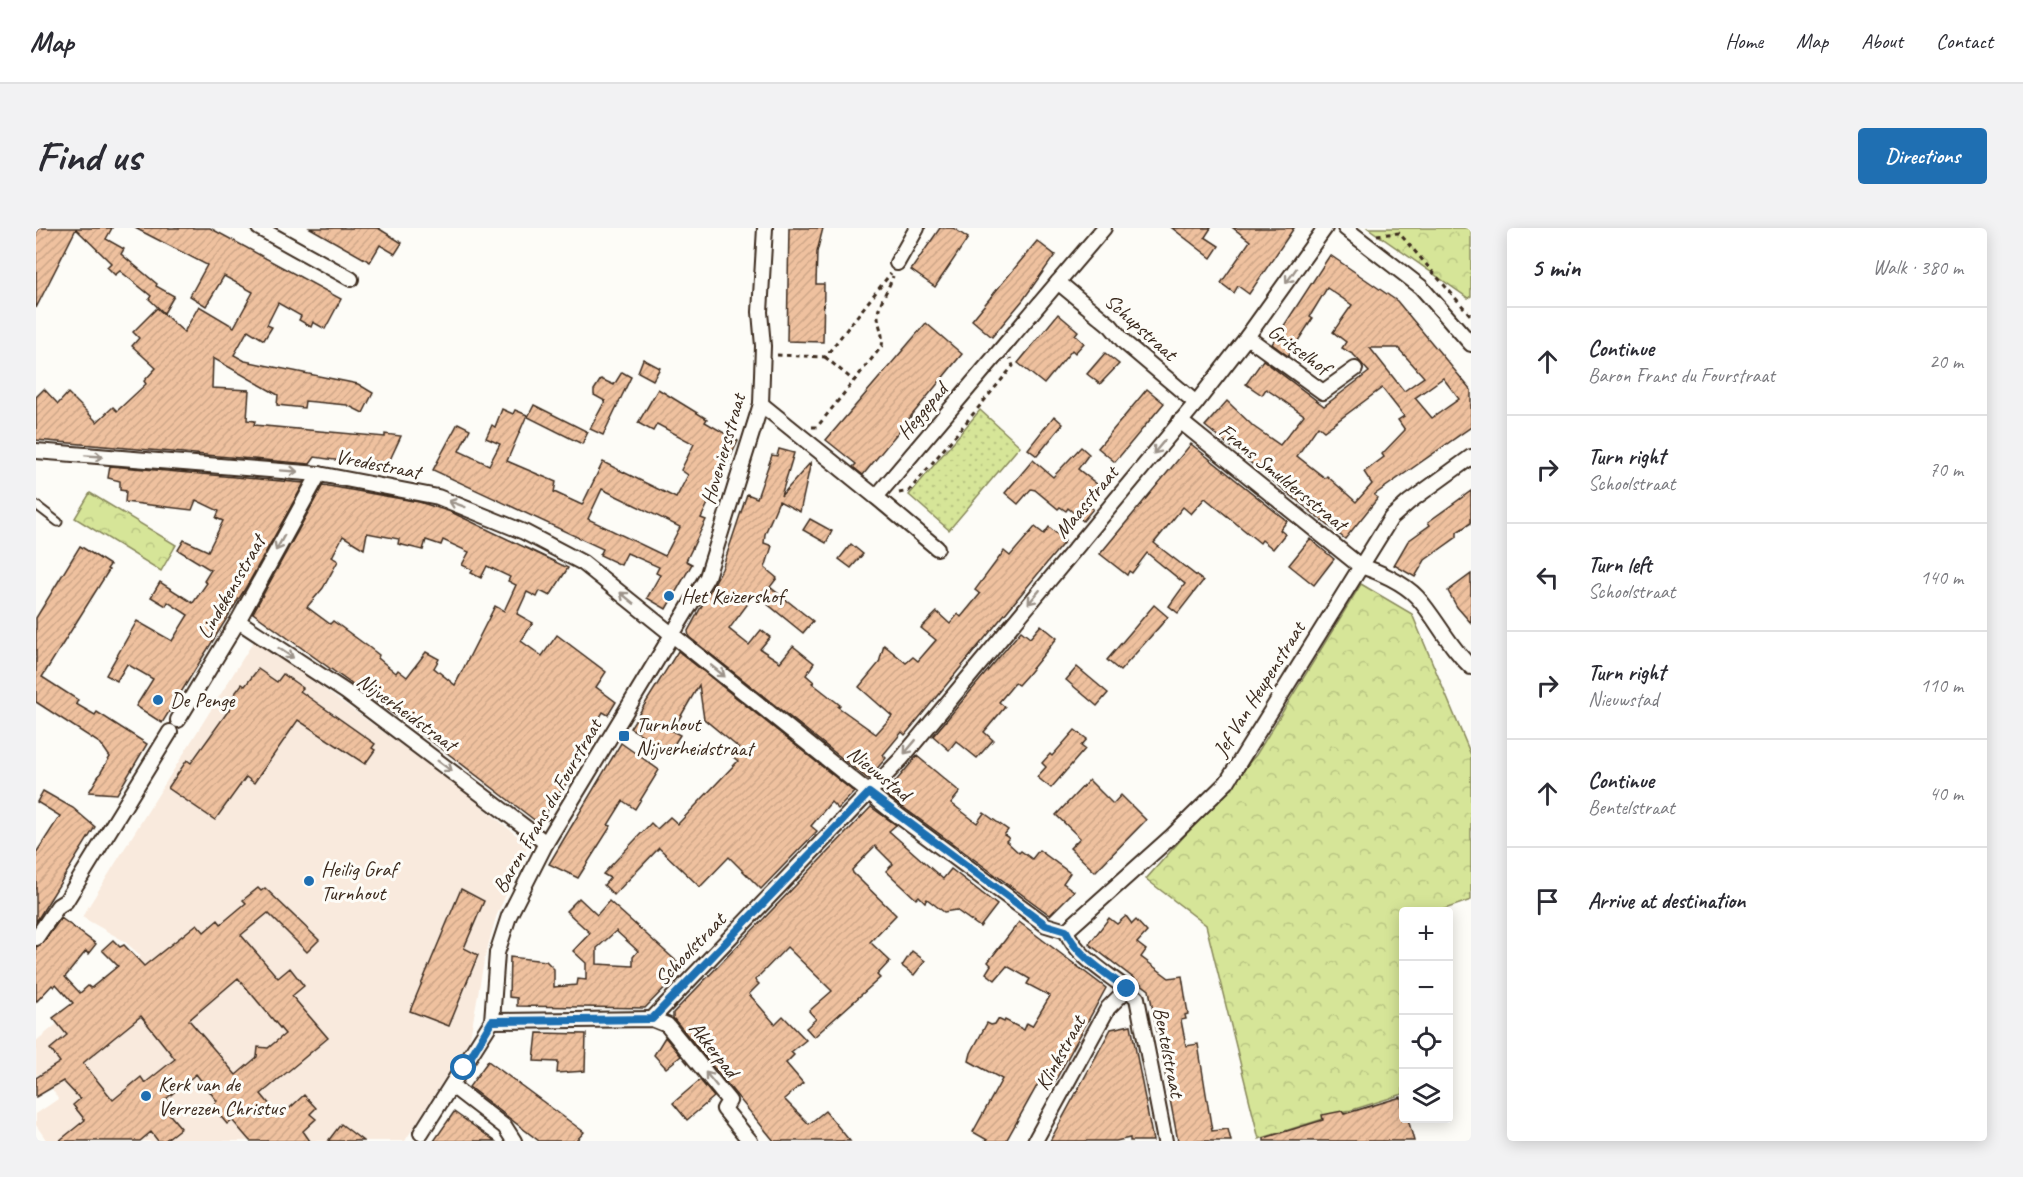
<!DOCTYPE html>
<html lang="en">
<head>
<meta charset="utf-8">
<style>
  :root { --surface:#fff; --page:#f2f2f3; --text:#2b2b33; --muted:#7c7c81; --line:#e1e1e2; --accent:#1f6fb2 }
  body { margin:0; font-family:Caveat,sans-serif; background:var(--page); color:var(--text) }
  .controls { position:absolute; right:18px; bottom:18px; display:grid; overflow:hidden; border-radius:6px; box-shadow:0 3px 15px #0003 }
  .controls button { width:54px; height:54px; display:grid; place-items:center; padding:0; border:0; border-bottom:2px solid var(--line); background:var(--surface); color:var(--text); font:30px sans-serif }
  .stop { position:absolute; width:18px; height:18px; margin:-14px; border:4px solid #1f6fb2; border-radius:50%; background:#fff }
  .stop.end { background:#1f6fb2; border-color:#fff; box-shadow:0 2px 6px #0008 }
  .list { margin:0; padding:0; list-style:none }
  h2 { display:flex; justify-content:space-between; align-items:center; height:78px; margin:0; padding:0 24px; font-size:26px }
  h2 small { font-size:20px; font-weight:400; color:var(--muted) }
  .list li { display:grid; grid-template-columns:39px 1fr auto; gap:18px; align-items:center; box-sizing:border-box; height:108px; padding:0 24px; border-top:2px solid var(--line) }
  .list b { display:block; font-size:22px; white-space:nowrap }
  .list p { margin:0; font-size:20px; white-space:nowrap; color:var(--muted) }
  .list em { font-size:20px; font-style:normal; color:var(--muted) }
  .icon { flex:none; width:33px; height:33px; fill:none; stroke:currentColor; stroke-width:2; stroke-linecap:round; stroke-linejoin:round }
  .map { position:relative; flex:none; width:1435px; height:913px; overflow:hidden; border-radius:6px }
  header { display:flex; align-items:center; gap:36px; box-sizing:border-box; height:84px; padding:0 30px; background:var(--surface); border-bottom:2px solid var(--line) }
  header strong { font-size:28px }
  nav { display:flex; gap:33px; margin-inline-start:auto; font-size:21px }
  .intro { display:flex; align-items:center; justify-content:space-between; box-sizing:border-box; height:144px; padding:0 36px }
  h1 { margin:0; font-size:42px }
  .button { padding:15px 27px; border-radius:6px; background:var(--accent); color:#fff; font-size:21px; font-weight:700 }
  main { display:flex; gap:36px; padding:0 36px }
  aside { flex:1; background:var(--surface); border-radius:6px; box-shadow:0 3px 15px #0003 }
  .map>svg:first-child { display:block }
  .built { fill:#f9eadd }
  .grass { fill:url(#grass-dots); stroke:#88885b; stroke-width:1.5 }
  .forest { fill:url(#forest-crowns); stroke:#88885b; stroke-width:1.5 }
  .building { fill:url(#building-hatch); stroke:#3b2a1e; stroke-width:1.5; fill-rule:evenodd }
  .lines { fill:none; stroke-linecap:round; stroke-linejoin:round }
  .service-casing { stroke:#3b2a1e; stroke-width:11 }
  .minor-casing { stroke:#3b2a1e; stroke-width:18 }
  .path { stroke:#3b2a1e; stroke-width:3; stroke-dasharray:4.5 4.5; stroke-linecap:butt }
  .service { stroke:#fdfcf7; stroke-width:7 }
  .minor { stroke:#fdfcf7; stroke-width:14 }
  .oneway { stroke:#9c938a }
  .route { stroke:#1f6fb2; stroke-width:8 }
  .poi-dot { fill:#1f6fb2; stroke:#fdfcf7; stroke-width:2 }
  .labels { text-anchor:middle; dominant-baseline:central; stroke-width:6; stroke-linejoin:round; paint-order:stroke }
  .street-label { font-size:21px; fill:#3b2a1e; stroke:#fdfcf7 }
  .poi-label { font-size:21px; fill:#3b2a1e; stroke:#fdfcf7; text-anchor:start }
</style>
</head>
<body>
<header>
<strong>Map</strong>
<nav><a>Home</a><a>Map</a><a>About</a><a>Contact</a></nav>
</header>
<div class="intro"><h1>Find us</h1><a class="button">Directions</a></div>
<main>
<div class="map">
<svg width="1435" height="913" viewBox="0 0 1435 913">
  <defs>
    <pattern id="grass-dots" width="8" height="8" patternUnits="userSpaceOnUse" patternTransform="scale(1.5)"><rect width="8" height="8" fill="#d6e598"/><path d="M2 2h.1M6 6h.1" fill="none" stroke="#b9c583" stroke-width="1.8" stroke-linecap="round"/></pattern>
    <pattern id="forest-crowns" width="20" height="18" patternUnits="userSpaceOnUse" patternTransform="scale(1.5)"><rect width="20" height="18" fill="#d6e598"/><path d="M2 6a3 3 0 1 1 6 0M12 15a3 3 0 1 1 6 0" fill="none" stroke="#b9c583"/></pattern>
    <pattern id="building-hatch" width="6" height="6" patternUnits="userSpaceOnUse" patternTransform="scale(1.5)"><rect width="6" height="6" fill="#efc19f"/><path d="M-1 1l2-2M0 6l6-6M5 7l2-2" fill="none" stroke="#cea688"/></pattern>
  </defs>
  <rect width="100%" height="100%" fill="#fdfcf7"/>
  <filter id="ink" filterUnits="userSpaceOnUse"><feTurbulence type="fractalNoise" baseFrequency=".0167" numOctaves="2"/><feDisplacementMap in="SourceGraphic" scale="12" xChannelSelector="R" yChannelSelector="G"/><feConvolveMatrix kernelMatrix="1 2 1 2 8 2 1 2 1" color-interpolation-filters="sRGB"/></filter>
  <g filter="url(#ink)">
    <!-- built -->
    <polygon class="built" points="219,411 422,558 492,617 460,689 448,733 434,810 369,913 11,913 0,897 0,886 22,871 7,845 0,847 0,813 105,728 88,713 46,689"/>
    <!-- grass -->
    <polygon class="grass" points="944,182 984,218 913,302 873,267"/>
    <!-- forest -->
    <g class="forest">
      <polygon points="1332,0 1435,0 1435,68 1432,70"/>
      <polygon points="54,265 140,317 125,343 39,290"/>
      <polygon points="1325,356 1376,386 1435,527 1435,672 1403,683 1368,684 1367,866 1223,911 1170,697 1110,651 1220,527"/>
    </g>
    <!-- building -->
    <g class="building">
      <polygon points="3,0 76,0 70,11 88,21 85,26 121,56 120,58 138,68 128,85 113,71 115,68 84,43 79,47 71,39 75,35 40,1 0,80 0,6"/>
      <polygon points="99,0 174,0 305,71 289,101 277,94 275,99 263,92 265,88 242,75 231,97 236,99 228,112 212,102 198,127 209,133 322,156 337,165 327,185 311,177 269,173 268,180 241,177 242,167 177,130 176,160 213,162 211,192 219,193 218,197 349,209 349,206 365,208 352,236 331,232 325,236 279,229 274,236 0,212 0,169 8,161 22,176 32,165 61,194 77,179 81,183 110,156 108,153 120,140 96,118 103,110 97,104 121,80 148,104 163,78 198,99 217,64 188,48 170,78 154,68 171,37"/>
      <polygon points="274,0 342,0 366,15 359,26 344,17 334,34"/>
      <polygon points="753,0 787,0 781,24 780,56 788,56 787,114 751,113"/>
      <polygon points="904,0 917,0 932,10 899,59 875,42"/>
      <polygon points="1136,0 1175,0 1169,9 1183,18 1175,30"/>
      <polygon points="1197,0 1258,0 1213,66 1202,58 1198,65 1185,55 1214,13"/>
      <polygon points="1001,13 1019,27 987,72 956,109 936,92"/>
      <path d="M1294,27L1361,73L1435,162V199L1338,267L1342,270L1309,311L1169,198L1191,173L1218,199L1244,217L1268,187L1230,161L1226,167L1210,156L1227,132L1288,178L1333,144L1318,127L1306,120L1310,114L1297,104L1316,77L1291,60L1274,88L1277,90L1252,128L1236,116ZM1334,120H1362L1388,149L1368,163ZM1407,150L1423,171L1396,190L1379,170ZM1346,160L1368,188L1362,192L1369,202L1346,226L1348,229L1328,244L1336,256L1320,274L1291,248L1289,250L1261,228L1282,198L1288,203Z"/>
      <polygon points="1022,86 1042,103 1039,107 1048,115 1039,125 1036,122 1008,156 982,135"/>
      <polygon points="890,95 926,126 827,247 817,239 820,236 790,212"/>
      <polygon points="1069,125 1083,136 1064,156 1051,146"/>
      <polygon points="607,131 624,140 617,152 602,144"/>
      <polygon points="586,144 595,149 567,207 554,201 569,173 558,167 558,162 565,151 578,157"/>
      <path d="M622,161L671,191L669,194L702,213L665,290L670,292L650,333L656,336L630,381L611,370L624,347L620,345L623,339L591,325L585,337L564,327L567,321L397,242L422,195L434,201L423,223L453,237L464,216L450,210L456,197L459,199L466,181L477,186L479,182L491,187L471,233L520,254L518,264L546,277L567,234L640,270L652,247L645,242L658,216L621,196L617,203L602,195ZM566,261L644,299L629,328L552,291Z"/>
      <polygon points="1111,161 1128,175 1079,234 1062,220"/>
      <polygon points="498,177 552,204 546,216 492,189"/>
      <polygon points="1018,188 1027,196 1001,228 992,221"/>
      <polygon points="1155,216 1251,293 1244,302 1249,306 1237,321 1226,312 1224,315 1169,270 1155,286 1147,279 1118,315 1167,353 1142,385 1133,378 1149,356 1111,325 1096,345 1093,343 1091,347 1064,326"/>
      <polygon points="1045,219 1053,226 1042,241 1062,257 1050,276 1057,281 1047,293 1032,280 1030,283 1024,279 1022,281 999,262 995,261 982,276 969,265 997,232 1017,249"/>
      <polygon points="743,221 758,225 745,268 775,234 764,284 743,273 729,306 728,315 736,318 729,340 741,350 734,359 777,393 767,405 719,366 693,401 713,417 725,402 734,409 724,421 744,434 757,418 778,435 770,447 778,454 776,455 804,477 802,479 840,506 856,488 823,459 843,435 848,417 870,435 877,429 882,433 900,412 885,400 901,384 914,396 922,386 925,389 944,366 939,362 968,323 974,328 999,299 1008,306 1013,299 1029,313 878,496 869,507 866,504 847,527 850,530 832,551 653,409 652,403 686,341 711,266 721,270 736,227 741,228"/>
      <polygon points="74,238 268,255 212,356 126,495 100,478 117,451 91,436 81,453 70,447 101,393 136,413 152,387 132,374 130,378 115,369 124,354 157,375 171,355 168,353 175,342 142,322 148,312 172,323 187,293 180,290 183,283 160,272 156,282 89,274 90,263 84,262 84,253 72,250"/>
      <path d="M287,257L383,274L415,284L532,340L514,368L504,363L501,369L491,364L481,386L497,395L485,413L506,428L521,407L570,444L560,459L580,474L572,487L567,484L559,497L564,501L537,538L540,541L509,586L514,591L501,594L406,521L217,385ZM331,305L363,311L362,316L387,322L390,312L405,317L407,312L433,324L426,337L437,342L435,345L445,350L451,338L474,349L472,353L480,357L468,383L459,378L419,457L398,440L403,431L390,424L371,449L362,442L360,445L342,430L343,427L334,420L297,393L294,396L271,379L287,360L302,333L296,329L307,308L328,321Z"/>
      <polygon points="1435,263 1435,295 1421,304 1421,309 1389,332 1379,349 1358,337 1372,313 1394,297 1392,294"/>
      <polygon points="774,291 796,303 790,315 767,302"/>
      <polygon points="1274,311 1298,331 1278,357 1253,337"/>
      <polygon points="815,316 827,326 815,340 803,331"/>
      <polygon points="44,318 74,337 71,341 73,342 6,449 42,472 40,476 59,487 61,484 111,516 81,566 53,564 74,529 65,516 0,474 0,390"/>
      <polygon points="1435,346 1435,395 1421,379 1412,363"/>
      <polygon points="1118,377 1132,389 1084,443 1071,432"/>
      <polygon points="1005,397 1021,410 991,447 982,457 979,455 963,474 969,479 948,504 957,512 941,530 920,513 913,522 897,508 985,403 994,410"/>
      <polygon points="642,423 818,564 802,581 795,574 775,598 781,603 725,661 693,629 664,659 623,620 578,667 568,657 574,650 567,646 615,595 621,601 634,589 642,596 702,533 696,528 703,520 668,491 663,457 636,503 644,507 634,523 594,500"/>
      <polygon points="1041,439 1072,465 1061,478 1030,452"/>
      <polygon points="222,441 241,454 247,446 267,460 264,463 339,516 336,520 339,522 329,536 262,492 218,555 210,549 179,592 132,560 151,532 155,535 198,475 194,472 206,456 209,458"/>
      <polygon points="1039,502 1051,511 1045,518 1049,521 1015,560 1001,549 1010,539 1006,535 1014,526 1016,528"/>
      <polygon points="585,515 623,542 599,581 587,573 572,597 575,598 542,650 513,636"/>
      <polygon points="881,528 924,564 915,575 941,595 948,585 972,602 968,607 973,610 970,613 983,625 985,623 996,631 1003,622 1034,645 1027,655 1038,663 1014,687 849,566"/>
      <polygon points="1053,552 1077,576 1085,567 1110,592 1059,644 1034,620 1044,610 1020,587"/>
      <polygon points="7,563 37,580 59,599 0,694 0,625 24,588 1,574"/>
      <polygon points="835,579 860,597 853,603 907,651 915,641 961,677 944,699 920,682 908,684 891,671 889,674 883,668 880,671 850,643 857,636 839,618 831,626 816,642 817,645 860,687 834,714 854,733 841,747 844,750 778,809 770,800 780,791 773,783 796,763 751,719 719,752 723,756 713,766 739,796 747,788 770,812 755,824 758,827 750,835 767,855 748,871 773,896 789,883 814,913 738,913 643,797 637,790 637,785"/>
      <path d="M222,660L225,663L229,660L283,712L271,724L232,685L205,707L242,750L254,740L268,758L256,768L292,810L225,866L244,889L268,867L280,880L274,886L280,891L267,903L274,913H214L196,892L191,896L176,878L181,873L160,846L130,871L135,876L129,881L145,900L128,913H122L115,904L104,913H23L49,892L37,877L44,871L27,853L0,869V850L24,834L14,821L31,807L17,790L37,775L20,756L18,759L16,757L0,774V719L7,715L25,690L60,716L52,726L50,723L29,749L44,765L52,758L55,760L82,738L66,722L77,712L84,719L88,717L108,738L161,696L168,704L182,692L185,696L210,675L207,672ZM202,750L249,806L232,820L222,819L221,829L200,847L153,792ZM105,788L139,831L109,855L105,849L77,872L47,835Z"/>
      <polygon points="425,661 448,673 428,720 442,727 413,798 374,783"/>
      <path d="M543,670L561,687L573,673L648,740L609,780L481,778V770L473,769L474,729L510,733L518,741V759L541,757L542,751L550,752V735L537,723L554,705L530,683ZM580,703L602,723L597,729V738L561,736V720Z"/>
      <polygon points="1090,688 1096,696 1100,692 1111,704 1101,715 1110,722 1105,729 1133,750 1146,748 1152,786 1149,787 1150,791 1145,792 1150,818 1162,816 1176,903 1192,901 1195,913 1142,913 1113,762 1053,716 1073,690 1081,696"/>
      <polygon points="983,694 1070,760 1019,853 1007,847 970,913 953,913 937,904 966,851 933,833 935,825 951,795 955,797 959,796 962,791 968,794 969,792 988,802 991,795 996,798 1014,768 991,756 994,751 971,738 959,752 950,745 955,737 952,734"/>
      <polygon points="876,723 889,733 878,747 866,738"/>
      <polygon points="1095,797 1117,913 1094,913 1094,910 1080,913 1014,913 1075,801"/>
      <polygon points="501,805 550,806 549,843 521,845 522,834 498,833"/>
      <polygon points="629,809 645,828 630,840 618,827"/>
      <polygon points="452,833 548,904 540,913 503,913 433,859"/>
      <polygon points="664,852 678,869 651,892 637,875"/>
      <polygon points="1365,869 1368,891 1372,891 1378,913 1228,913 1228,910 1287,892 1286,887 1306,883 1308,886"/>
      <polygon points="418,884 459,913 398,913"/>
      <polygon points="305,896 327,913 292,913"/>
    </g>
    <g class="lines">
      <!-- service casing -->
      <g class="service-casing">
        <polyline id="service" points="0,277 22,294"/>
      </g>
      <!-- minor casing -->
      <g class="minor-casing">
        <g id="minor">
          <polyline points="223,0 315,51"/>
          <polyline points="1068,0 1022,54 1075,98 1089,115 1160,175"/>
          <polyline points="1309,0 1385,59 1435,116"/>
          <polyline points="861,35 881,0"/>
          <polyline points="1211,109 1287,164 1319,141"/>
          <polyline points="725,176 840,269 1022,54"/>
          <path d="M1144,193L1324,338C1342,343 1368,355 1381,369C1401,391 1413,419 1435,439"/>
          <polyline points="0,223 283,246 402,269 488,304 547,335 852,580 1010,697 1030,703"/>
          <polyline points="840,269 901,320"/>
          <polyline points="202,393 310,464 510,615"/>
          <polyline points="142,492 202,393 283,246"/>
          <polyline points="1030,703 1136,608 1191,554 1355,290 1373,274 1435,229"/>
          <path d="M1030,703C1043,733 1078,748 1101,770L1129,913"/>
          <polyline points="0,710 22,678 30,673 134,504"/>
          <polyline points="616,791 865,531 1160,175 1208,113 1289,0"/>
          <polyline points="456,793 616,791 631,797 693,873 688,881 714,913"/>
          <polyline points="416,858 469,899 478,913"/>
          <polyline points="385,905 456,793 461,725 473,688 510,615 671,349 725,176 727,118 724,84 729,0"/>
          <polyline points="999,913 1072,780 1091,761"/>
        </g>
      </g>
      <!-- path -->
      <g class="path">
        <polyline points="1341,7 1363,5 1435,88"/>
        <polyline points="741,127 789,129 855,45"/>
        <polyline points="789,129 818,153"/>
        <path d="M776,199H781L846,118C848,107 843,100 842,89C841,77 853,61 857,48"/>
        <polyline points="863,265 873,263 977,138 974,130"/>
      </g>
      <!-- service -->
      <use href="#service" class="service"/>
      <!-- minor -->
      <use href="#minor" class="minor"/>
    </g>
    <!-- one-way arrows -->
    <defs><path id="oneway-shaft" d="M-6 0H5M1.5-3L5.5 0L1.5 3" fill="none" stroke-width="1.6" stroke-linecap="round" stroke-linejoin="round" transform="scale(1.5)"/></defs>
    <g class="oneway">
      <use href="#oneway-shaft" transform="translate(1255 48) rotate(125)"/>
      <use href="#oneway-shaft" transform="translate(1123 219) rotate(130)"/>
      <use href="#oneway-shaft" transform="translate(58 228) rotate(4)"/>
      <use href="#oneway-shaft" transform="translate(253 243) rotate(4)"/>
      <use href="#oneway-shaft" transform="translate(421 276) rotate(-160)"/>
      <use href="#oneway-shaft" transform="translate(244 315) rotate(119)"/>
      <use href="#oneway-shaft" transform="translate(998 369) rotate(130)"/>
      <use href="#oneway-shaft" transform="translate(591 370) rotate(-141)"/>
      <use href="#oneway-shaft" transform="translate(250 425) rotate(34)"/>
      <use href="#oneway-shaft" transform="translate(682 443) rotate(39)"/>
      <use href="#oneway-shaft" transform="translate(874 519) rotate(130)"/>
      <use href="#oneway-shaft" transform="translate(409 538) rotate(36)"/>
      <use href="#oneway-shaft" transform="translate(675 851) rotate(-129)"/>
    </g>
  </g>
  <g class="lines" filter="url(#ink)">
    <!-- route -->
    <path class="route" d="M428,840L456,793L616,791L833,565L1010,697L1030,703C1042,729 1069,744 1091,761"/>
  </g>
  <!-- markers -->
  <g class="poi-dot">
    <circle cx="633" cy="368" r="6"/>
    <circle cx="122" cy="472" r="6"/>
    <rect x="582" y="502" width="12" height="12" rx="3"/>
    <circle cx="273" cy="653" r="6"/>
    <circle cx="110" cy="868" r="6"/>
  </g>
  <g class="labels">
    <!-- street labels -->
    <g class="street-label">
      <text transform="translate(1105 99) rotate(42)">Schupstraat</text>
      <text transform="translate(1263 121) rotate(36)">Gritselhof</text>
      <text transform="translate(886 183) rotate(-50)">Heggepad</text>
      <text transform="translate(687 221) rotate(-74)">Hoveniersstraat</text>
      <text transform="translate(342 236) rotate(11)">Vredestraat</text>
      <text transform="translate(1247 249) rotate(39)">Frans Smuldersstraat</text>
      <text transform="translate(1050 274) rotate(-50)">Maasstraat</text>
      <text transform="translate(195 359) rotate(-60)">Lindekensstraat</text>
      <text transform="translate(1223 461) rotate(-58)">Jef Van Heupenstraat</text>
      <text transform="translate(371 484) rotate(36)">Nijverheidstraat</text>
      <text transform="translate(843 545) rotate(39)">Nieuwstad</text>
      <text transform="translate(511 578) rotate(-60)">Baron Frans du Fourstraat</text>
      <text transform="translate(654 721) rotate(-46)">Schoolstraat</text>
      <text transform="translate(678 821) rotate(51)">Akkerpad</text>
      <text transform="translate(1133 824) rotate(79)">Bentelstraat</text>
      <text transform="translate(1024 825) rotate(-61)">Klinkstraat</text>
    </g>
    <!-- poi labels -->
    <g class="poi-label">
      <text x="645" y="368">Het Keizershof</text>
      <text x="134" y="472">De Penge</text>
      <text x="600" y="496">Turnhout<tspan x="600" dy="24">Nijverheidstraat</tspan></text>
      <text x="285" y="641">Heilig Graf<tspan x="285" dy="24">Turnhout</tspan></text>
      <text x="122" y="856">Kerk van de<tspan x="122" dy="24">Verrezen Christus</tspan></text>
    </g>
  </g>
</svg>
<div class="controls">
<button>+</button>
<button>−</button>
<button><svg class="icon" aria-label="locate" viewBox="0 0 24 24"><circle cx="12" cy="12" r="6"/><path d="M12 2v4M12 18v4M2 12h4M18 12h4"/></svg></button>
<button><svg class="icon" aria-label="layers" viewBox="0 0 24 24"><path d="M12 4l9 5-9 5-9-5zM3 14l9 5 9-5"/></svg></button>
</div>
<div class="stop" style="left:428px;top:840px"></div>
<div class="stop end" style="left:1091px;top:761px"></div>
</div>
<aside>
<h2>5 min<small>Walk · 380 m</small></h2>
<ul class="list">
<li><svg class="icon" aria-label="ahead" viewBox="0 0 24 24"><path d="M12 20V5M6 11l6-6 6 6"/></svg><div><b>Continue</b><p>Baron Frans du Fourstraat</p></div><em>20 m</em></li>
<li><svg class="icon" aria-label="right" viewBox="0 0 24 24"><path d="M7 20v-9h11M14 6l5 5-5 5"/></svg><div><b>Turn right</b><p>Schoolstraat</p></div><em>70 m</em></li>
<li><svg class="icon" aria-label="left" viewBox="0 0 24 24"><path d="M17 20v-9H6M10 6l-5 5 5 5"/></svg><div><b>Turn left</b><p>Schoolstraat</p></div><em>140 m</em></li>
<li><svg class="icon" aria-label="right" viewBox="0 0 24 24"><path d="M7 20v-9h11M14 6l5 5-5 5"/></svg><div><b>Turn right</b><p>Nieuwstad</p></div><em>110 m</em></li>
<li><svg class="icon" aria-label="ahead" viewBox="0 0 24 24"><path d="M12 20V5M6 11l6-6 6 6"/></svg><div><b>Continue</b><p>Bentelstraat</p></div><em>40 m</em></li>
<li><svg class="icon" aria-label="arrive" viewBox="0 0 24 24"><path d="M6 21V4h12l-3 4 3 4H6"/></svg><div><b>Arrive at destination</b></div></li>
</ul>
</aside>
</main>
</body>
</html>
